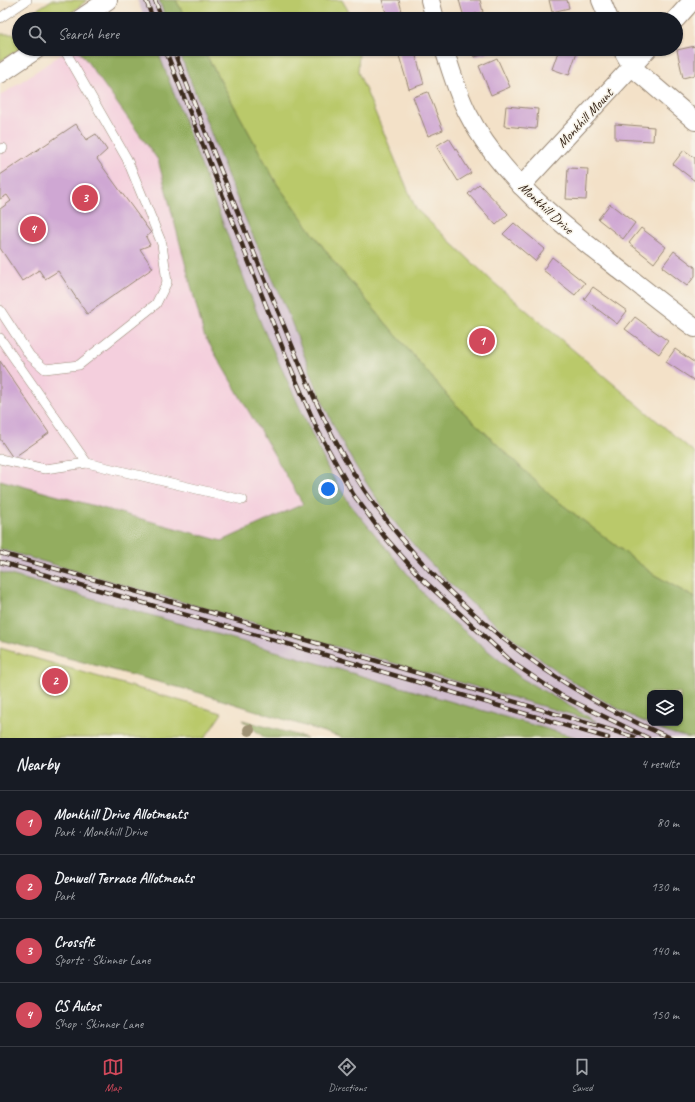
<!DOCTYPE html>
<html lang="en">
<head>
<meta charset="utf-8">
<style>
  :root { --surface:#171b24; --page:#20242c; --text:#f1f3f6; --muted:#9ea1a6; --line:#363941; --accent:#d1495b }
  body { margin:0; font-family:Caveat,sans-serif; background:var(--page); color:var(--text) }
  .controls { position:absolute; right:12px; bottom:12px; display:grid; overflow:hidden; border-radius:8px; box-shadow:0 1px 3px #0004 }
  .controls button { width:36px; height:36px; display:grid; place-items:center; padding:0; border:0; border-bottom:1px solid var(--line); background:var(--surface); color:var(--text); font:20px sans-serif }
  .you { position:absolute; left:328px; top:489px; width:14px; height:14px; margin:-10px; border:3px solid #fff; border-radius:50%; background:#1a73e8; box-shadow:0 0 0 6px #1a73e833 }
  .badge { display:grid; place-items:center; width:26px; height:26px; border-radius:50%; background:var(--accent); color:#fff; font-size:13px; font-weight:700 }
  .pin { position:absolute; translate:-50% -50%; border:2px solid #fff; box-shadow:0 1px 4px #0006 }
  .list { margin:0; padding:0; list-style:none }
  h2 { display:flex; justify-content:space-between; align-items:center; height:52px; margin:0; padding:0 16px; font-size:17px }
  h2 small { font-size:13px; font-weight:400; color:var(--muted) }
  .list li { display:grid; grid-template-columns:26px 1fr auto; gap:12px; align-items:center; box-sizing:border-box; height:64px; padding:0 16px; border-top:1px solid var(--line) }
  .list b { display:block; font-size:15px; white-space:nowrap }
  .list p { margin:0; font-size:13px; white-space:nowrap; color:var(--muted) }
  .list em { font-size:13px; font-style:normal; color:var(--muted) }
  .icon { flex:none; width:22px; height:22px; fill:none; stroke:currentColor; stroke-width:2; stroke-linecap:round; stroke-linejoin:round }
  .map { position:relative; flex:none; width:695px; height:738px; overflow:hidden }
  .search { position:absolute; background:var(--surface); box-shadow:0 1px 3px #0004; left:12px; right:12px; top:12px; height:44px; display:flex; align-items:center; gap:10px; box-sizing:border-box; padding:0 14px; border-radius:22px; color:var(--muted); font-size:15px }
  .sheet { height:308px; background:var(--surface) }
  nav { display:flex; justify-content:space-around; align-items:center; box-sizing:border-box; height:56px; border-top:1px solid var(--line); background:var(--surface); font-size:11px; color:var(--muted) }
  nav a { display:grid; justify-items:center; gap:2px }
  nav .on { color:var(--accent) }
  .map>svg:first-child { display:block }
  .built { fill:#f4cfdd }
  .industrial { fill:#d0bdcd; fill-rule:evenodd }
  .green { fill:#bac96b; stroke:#7a7a44 }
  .forest { fill:#93ad5f; stroke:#676c3e; fill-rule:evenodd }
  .building { fill:#cfa7d3 }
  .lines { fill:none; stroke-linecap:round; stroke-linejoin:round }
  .service-casing { stroke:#978673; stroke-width:10 }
  .minor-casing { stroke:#978673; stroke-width:20 }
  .service { stroke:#fff; stroke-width:9 }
  .minor { stroke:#fff; stroke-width:18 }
  .rail-casing { stroke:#3b2a1e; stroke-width:4.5 }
  .rail { stroke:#f7f3e8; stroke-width:3; stroke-dasharray:9; stroke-linecap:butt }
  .tree { fill:#9f9275 }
  .labels { text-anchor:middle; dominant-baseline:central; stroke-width:3; stroke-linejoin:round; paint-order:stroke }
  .street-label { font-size:14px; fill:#3b2a1e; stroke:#f7f3e8 }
</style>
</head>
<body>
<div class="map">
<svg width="695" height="738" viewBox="0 0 695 738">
  <rect width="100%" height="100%" fill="#f7f3e8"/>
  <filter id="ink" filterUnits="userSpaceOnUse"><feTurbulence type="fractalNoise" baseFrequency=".025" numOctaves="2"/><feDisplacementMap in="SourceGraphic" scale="8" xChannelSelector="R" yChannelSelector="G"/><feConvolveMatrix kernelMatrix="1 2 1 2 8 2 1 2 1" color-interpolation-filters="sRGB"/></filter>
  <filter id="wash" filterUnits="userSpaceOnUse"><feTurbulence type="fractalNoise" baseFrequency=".012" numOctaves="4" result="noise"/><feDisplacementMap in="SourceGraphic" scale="16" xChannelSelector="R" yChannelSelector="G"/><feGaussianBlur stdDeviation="0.9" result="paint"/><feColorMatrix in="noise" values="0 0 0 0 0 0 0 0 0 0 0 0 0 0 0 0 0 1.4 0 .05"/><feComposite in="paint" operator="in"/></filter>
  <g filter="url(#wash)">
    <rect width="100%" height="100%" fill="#f3e1c8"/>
    <!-- built -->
    <polygon class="built" points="69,49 78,49 158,160 204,335 303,504 222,541 0,480 0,96"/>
    <!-- industrial -->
    <g class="industrial">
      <polygon points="137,0 160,0 168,19 145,19"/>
      <path d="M157,49H182L695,679V738H578L0,572V547L595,721L521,678L434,606L349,503L329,471L262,326ZM650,693H680V723H650Z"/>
    </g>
    <!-- green -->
    <g class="green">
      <polygon points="52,0 87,0 64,19 21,19"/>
      <polygon points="176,0 342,0 353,19 186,19"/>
      <polygon points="0,34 19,34 20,49 0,61"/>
      <polygon points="203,49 359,49 358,72 416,209 493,282 695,453 695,598 653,574 551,496 452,401 334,262 277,184"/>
      <polygon points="0,648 222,713 205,738 0,738"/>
    </g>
    <!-- forest -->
    <g class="forest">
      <polygon points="159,0 176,0 186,19 166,19"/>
      <polygon points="78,49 157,49 262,326 329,471 349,503 434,606 521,678 597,722 0,549 0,480 222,541 303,504 204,335 158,160"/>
      <path d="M178,49H203L277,184L334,262L452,401L551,496L653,574L695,598V738C664,738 592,695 566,677C476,615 392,538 341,440C317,395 302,346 282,299C271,274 259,250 248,225C223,167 202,108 178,49ZM650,693H680V723H650Z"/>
      <polygon points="0,572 578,738 343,738 200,693 0,640"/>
      <polygon points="242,720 307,738 265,738"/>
    </g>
    <g id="blocks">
      <!-- building -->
      <g class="building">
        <polygon points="382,0 399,0 404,19 388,19"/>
        <polygon points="459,0 480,0 483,12 464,17"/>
        <polygon points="549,0 567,0 569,8 552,12"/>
        <polygon points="695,46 695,75 683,78 677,50"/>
        <polygon points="397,49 414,49 424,84 409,89"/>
        <polygon points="473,49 494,49 494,51 475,57"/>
        <polygon points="559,49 578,49 569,75 552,69"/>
        <polygon points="497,58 510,87 491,95 479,66"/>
        <polygon points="428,92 443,130 428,136 413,97"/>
        <polygon points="506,106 538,109 536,129 504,126"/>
        <polygon points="76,124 86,140 96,134 107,150 97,159 151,233 146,237 150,245 140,249 153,268 87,314 58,271 45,279 39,270 22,281 0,248 0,209 11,201 7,195 0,199 0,175"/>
        <polygon points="615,124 654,127 653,141 615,139"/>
        <polygon points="449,138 471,173 458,181 436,146"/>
        <polygon points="684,150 695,158 695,181 673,164"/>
        <polygon points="568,168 588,169 586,200 566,199"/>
        <polygon points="479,184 508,214 496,225 468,194"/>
        <polygon points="610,204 635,223 623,239 598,219"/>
        <polygon points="514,223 545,249 535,261 503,234"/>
        <polygon points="641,228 666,247 654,263 629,243"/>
        <polygon points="674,251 695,267 695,276 687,286 662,267"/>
        <polygon points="552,257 585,283 575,295 543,270"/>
        <polygon points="593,287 627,311 617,324 584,299"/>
        <polygon points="635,317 668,341 659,354 625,329"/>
        <polygon points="675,349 695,363 695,381 666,362"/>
        <polygon points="0,361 49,433 13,458 0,439"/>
      </g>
    </g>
  </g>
  <g filter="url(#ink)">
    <use href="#blocks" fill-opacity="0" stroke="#978673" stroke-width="1"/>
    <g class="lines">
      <!-- service casing -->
      <g class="service-casing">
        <g id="service">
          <polyline points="0,18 27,0"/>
          <polyline points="0,149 3,148"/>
          <polyline points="0,310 30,356 45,369 79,365 156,304 167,282 162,244 127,159 64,49"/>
          <polyline points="0,338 87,463 45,469 0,459"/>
          <polyline points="87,463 243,500"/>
        </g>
      </g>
      <!-- minor casing -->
      <g class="minor-casing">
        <g id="minor">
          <polyline points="430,0 435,19"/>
          <polyline points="601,0 609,19"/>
          <polyline points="80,19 108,0"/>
          <polyline points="676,19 693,0"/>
          <path d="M444,49C451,70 457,92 467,112C499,175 556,220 611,263C639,285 666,307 695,328"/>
          <polyline points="622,49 632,67 695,121"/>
          <polyline points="0,74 37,49"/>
          <polyline points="521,186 648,49"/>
        </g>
      </g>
      <!-- service -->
      <use href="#service" class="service"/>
      <!-- minor -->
      <use href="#minor" class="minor"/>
      <!-- rail casing -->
      <g class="rail-casing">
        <g id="rail">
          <polyline points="146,0 153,19"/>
          <polyline points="155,0 162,19"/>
          <polyline points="165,49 289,364 317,429 353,494 384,536 420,577 513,663 562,696 648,738"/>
          <path d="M173,49C206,134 240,219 275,304C301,367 326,434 365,491C441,600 548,687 671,738"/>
          <polyline points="0,553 279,632 634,737"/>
          <polyline points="0,562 281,642 608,738"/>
        </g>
      </g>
      <!-- rail -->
      <use href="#rail" class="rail"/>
    </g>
    <!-- trees -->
    <circle class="tree" cx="249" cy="730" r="6"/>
  </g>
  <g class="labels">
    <!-- street labels -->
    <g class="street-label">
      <text transform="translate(585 118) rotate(-47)">Monkhill Mount</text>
      <text transform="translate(546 208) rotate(43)">Monkhill Drive</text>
    </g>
  </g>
</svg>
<div class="controls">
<button><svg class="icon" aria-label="layers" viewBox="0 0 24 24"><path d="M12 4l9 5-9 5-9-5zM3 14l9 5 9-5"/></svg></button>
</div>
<div class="you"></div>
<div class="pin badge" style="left:482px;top:341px">1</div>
<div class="pin badge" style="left:55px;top:681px">2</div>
<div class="pin badge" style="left:85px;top:198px">3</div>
<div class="pin badge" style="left:33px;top:229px">4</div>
<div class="search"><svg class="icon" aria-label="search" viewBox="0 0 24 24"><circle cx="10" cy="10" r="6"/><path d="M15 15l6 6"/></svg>Search here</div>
</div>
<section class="sheet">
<h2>Nearby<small>4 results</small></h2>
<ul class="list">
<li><span class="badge">1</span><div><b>Monkhill Drive Allotments</b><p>Park · Monkhill Drive</p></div><em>80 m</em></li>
<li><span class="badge">2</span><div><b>Denwell Terrace Allotments</b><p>Park</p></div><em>130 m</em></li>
<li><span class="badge">3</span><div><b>Crossfit</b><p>Sports · Skinner Lane</p></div><em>140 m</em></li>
<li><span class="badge">4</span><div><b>CS Autos</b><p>Shop · Skinner Lane</p></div><em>150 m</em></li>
</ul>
</section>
<nav>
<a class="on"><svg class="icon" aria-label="map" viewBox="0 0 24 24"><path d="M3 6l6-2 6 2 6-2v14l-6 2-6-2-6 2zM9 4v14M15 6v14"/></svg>Map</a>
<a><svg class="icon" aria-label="directions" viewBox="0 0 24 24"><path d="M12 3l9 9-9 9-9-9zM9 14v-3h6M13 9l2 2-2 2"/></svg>Directions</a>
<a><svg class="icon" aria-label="saved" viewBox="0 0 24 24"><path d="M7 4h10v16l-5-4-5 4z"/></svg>Saved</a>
</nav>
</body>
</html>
